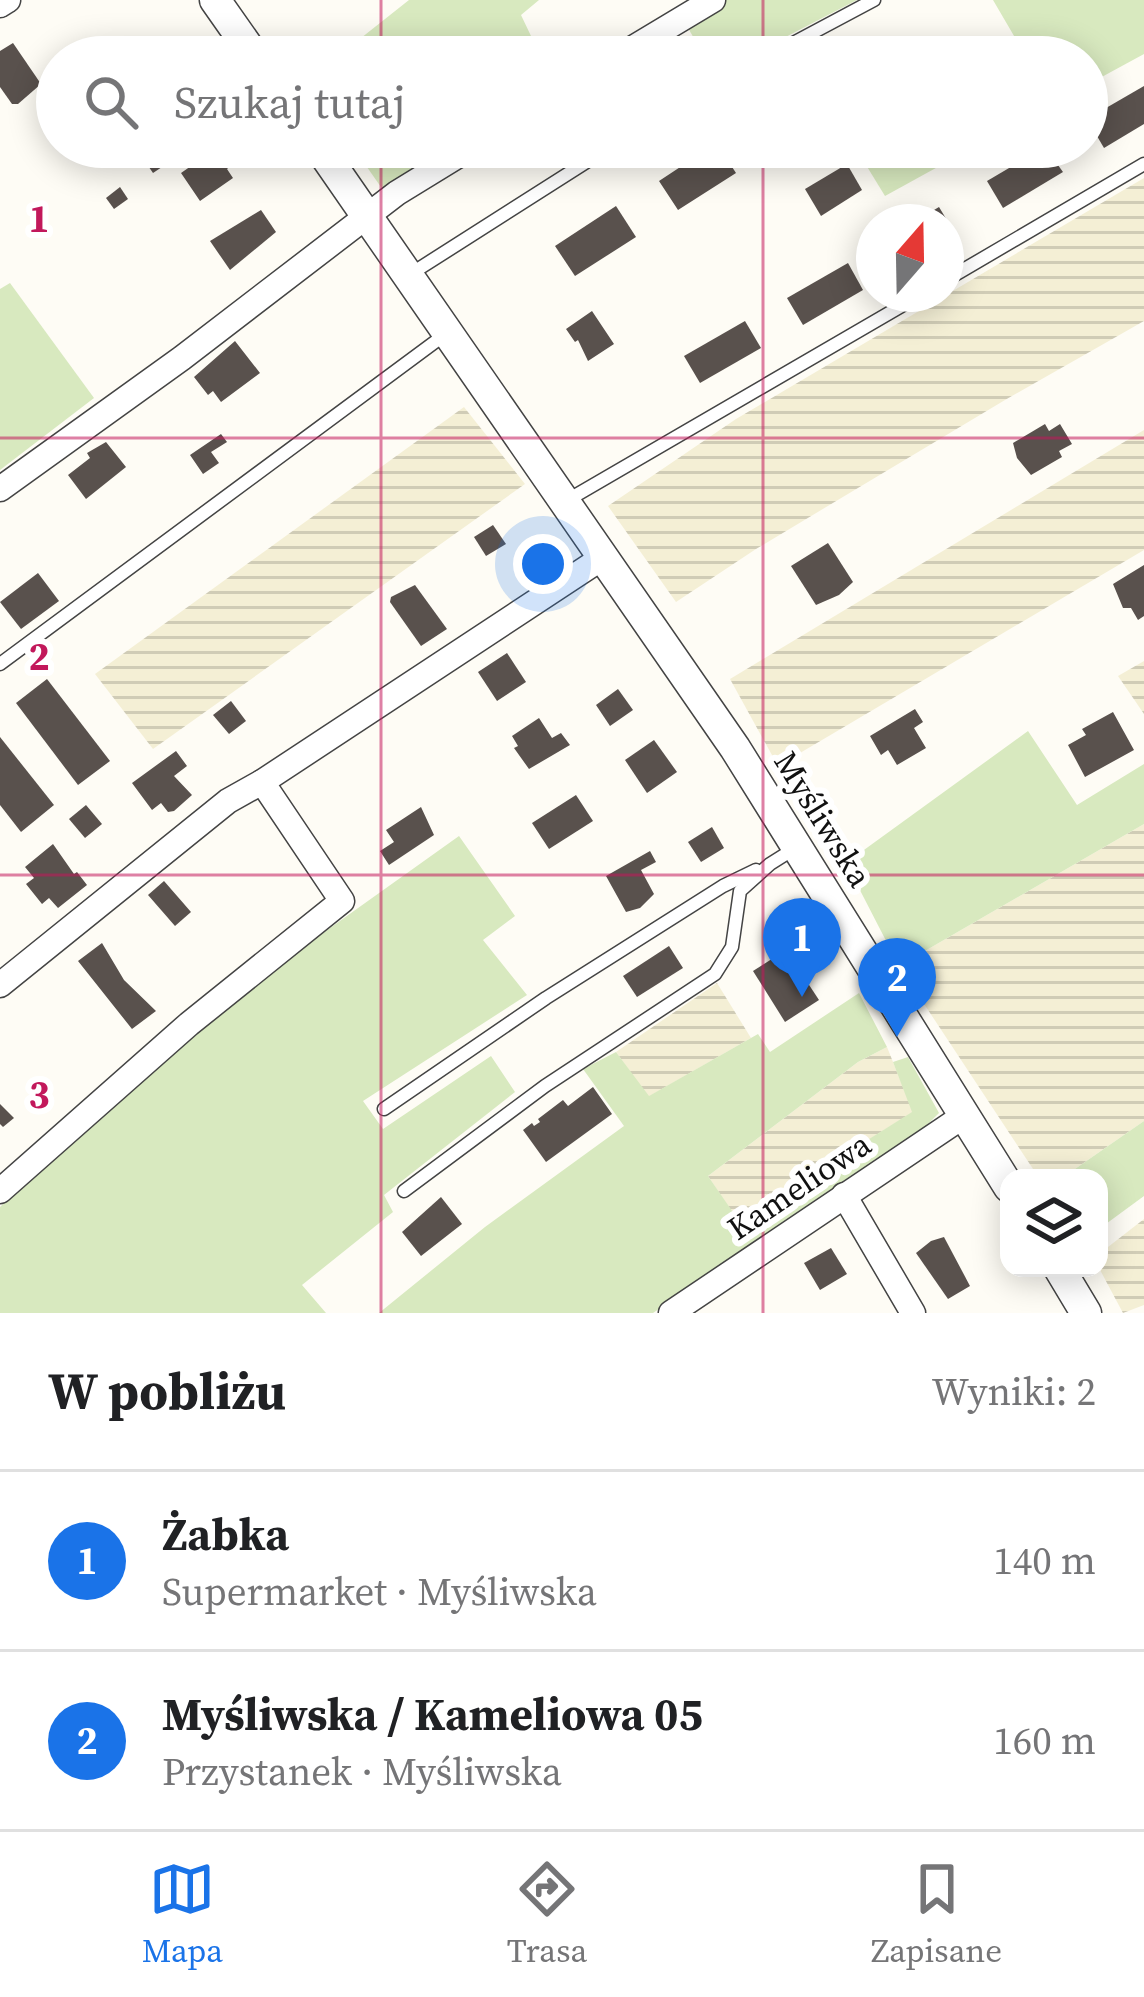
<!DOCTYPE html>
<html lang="pl">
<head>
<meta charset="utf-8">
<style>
  :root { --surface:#fff; --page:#f2f2f2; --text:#202124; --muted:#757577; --line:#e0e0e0; --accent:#1a73e8 }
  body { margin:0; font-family:"Source Serif 4",serif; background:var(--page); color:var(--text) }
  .controls { position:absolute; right:36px; bottom:36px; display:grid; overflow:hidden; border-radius:24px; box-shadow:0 6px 30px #0003 }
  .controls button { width:108px; height:108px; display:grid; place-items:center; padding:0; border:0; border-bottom:3px solid var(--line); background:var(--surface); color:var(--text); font:60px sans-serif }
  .compass { position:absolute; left:856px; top:204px; width:108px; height:108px; border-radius:50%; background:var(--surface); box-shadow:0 6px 30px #0003; rotate:20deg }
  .you { position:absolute; left:543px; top:564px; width:42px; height:42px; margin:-30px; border:9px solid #fff; border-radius:50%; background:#1a73e8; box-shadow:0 0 0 18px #1a73e833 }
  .badge { display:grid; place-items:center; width:78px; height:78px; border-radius:50%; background:var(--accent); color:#fff; font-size:39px; font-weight:700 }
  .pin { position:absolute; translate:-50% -99px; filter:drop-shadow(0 3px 6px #0008) }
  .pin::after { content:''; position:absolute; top:63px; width:42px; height:36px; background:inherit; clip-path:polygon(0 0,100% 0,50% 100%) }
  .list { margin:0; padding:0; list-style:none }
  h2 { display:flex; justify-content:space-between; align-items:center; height:156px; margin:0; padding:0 48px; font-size:51px }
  h2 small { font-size:39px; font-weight:400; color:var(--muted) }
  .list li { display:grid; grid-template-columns:78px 1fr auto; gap:36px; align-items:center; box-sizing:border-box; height:180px; padding:0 48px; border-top:3px solid var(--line) }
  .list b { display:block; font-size:45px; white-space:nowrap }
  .list p { margin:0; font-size:39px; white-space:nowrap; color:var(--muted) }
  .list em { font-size:39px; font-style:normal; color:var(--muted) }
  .icon { flex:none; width:66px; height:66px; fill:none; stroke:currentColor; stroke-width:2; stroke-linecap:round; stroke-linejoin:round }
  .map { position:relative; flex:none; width:1144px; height:1313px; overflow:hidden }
  .search { position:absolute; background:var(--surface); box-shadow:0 6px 30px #0003; left:36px; right:36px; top:36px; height:132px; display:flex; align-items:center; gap:30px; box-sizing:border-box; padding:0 42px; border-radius:66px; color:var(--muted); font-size:45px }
  .sheet { height:516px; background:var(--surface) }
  nav { display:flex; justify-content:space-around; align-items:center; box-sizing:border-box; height:168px; border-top:3px solid var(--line); background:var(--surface); font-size:33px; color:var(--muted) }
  nav a { display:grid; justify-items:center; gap:6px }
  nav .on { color:var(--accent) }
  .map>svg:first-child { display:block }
  .farmland { fill:url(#farmland-rules) }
  .green { fill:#d8e9bf }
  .building { fill:#59514d }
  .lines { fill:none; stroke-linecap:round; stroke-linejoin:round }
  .service-casing { stroke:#444; stroke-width:15 }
  .minor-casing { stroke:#444; stroke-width:27 }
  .tertiary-casing { stroke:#444; stroke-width:33 }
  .service { stroke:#fff; stroke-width:12 }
  .minor { stroke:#fff; stroke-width:24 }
  .tertiary { stroke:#fff; stroke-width:30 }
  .grid { fill:none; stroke:#c2185b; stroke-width:3; stroke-opacity:0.55 }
  .labels { text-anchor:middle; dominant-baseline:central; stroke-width:12; stroke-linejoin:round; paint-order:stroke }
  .street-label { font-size:33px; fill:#111; stroke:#fff }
  .grid-label { font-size:39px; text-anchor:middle; font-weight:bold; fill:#c2185b; stroke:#fff; stroke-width:12; stroke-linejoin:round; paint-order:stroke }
</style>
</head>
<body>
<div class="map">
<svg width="1144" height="1313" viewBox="0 0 1144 1313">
  <defs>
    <pattern id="farmland-rules" width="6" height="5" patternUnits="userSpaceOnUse" patternTransform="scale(3)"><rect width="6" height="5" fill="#f4efd5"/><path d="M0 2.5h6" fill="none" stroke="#d0ccb6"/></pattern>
  </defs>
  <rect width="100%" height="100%" fill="#fefcf5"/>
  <!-- farmland -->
  <g class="farmland">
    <polygon points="1144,178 1144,321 1005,400 756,549 676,602 608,506 736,419"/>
    <polygon points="464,407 525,484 153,749 95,674"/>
    <polygon points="1144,430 1144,550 778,766 730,679"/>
    <polygon points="1144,661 1144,714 1118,676"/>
    <polygon points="1144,824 1144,1121 1062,1178 1039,1178 899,966"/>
    <polygon points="717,983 751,1038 648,1097 616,1052"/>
    <polygon points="887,1047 913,1112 738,1221 708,1176 858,1062"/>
    <polygon points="1144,1219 1144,1305 1123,1313 1099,1268 1099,1254"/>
  </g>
  <!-- green -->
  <g class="green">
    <polygon points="409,0 539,0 521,15 541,57 337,57"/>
    <polygon points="726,0 857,0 747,57 705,57 685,23"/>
    <polygon points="993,0 1144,0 1144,54 1087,85 1087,57 1006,57 1021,48"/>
    <polygon points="353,147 451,147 383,190"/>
    <polygon points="855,147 974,147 885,196"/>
    <polygon points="10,283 94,398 0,470 0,289"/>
    <polygon points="1028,731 1077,805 1144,764 1144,824 899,966 846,863"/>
    <polygon points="459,836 515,916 483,940 527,995 363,1101 383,1129 491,1056 515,1092 384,1195 393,1212 302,1285 326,1313 0,1313 0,1207 77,1132 243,990"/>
    <polygon points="859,993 887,1047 858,1062 708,1176 739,1221 912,1112 893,1062 908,1057 939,1113 920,1132 653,1313 379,1313 485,1227 624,1126 583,1069 616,1052 649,1096 758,1034 770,1052"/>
    <polygon points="1144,1121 1144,1196 1099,1229 1099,1178 1062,1178"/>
  </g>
  <!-- building -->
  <g class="building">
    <polygon points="13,43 41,84 18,104 12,104 0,87 0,51"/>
    <polygon points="858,46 865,57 837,57"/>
    <polygon points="1144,86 1144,124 1104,148 1087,119"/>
    <polygon points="135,147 192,147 153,173"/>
    <polygon points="1045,147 1063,172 1003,208 987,181"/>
    <polygon points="217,148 230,166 227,169 233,178 200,201 181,173"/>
    <polygon points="723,153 736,173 678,210 659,181 700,154 707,164"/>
    <polygon points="847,164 862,190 821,216 805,189"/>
    <polygon points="120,187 128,199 114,209 106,198"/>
    <polygon points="616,206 636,237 575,276 555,246"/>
    <polygon points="939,207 956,235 946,241 946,222 914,222"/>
    <polygon points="261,210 276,232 230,270 210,241"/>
    <polygon points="848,263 863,290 803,325 787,298"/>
    <polygon points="592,311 614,344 588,361 578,340 575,342 566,329"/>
    <polygon points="745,321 761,348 700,383 684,356"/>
    <polygon points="235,341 260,373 221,402 213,391 208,395 194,377"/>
    <polygon points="1045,424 1049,431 1060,424 1072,444 1059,451 1062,457 1031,475 1017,458 1013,443"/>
    <polygon points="221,434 227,442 211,452 219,463 203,474 190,455"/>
    <polygon points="106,442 126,467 86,499 68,475 90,458 87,453"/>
    <polygon points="493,525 506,544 486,556 474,537"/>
    <polygon points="828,543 853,582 839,595 816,605 791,566"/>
    <polygon points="1144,565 1144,616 1138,620 1131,608 1123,608 1113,584"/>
    <polygon points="38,573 59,601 21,629 0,602"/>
    <polygon points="415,585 447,629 421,646 390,602 391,597"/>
    <polygon points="507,653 526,682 497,701 478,672"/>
    <polygon points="47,679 110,761 78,785 16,703"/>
    <polygon points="618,689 633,710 610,726 596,705"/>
    <polygon points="231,701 246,721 229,734 213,715"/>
    <polygon points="915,709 923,722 914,728 926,748 897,765 888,750 881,755 870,736"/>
    <polygon points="1113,712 1134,750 1085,777 1068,745 1086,735 1082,729"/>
    <polygon points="539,718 552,738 561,733 570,745 529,769 514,748 518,746 512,736"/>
    <polygon points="0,737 54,805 21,832 0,805"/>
    <polygon points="654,740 677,772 647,793 625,760"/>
    <polygon points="176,751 187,766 174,776 192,795 174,811 168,812 161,803 152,810 132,783"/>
    <polygon points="576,795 593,821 549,849 532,823"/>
    <polygon points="86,805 102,824 85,838 69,819"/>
    <polygon points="421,807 434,835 389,865 380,851 394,842 386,830"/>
    <polygon points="712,827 724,848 701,862 688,842"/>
    <polygon points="53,844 74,874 77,872 87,885 58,908 49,898 42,904 26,884 34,878 25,867"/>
    <polygon points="650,851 656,862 641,870 654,894 640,908 626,912 606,876"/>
    <polygon points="164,881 191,912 175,926 148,895"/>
    <polygon points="102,943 124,980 156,1011 132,1029 78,961"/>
    <polygon points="669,946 683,968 637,997 623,976"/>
    <polygon points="786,950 819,1000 785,1022 753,971"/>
    <polygon points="593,1087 612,1114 546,1162 523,1130 532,1123 534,1126 540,1122 538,1119 563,1100 568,1106"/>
    <polygon points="0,1104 14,1118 3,1127 0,1124"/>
    <polygon points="441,1197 462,1224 421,1256 402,1232"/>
    <polygon points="944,1237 970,1286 948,1299 916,1253 931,1241"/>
    <polygon points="831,1248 847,1274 820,1290 804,1263"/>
  </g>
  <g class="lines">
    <!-- service casing -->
    <g class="service-casing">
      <g id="service">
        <polyline points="767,57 874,0"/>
        <polyline points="409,275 610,147"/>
        <polyline points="946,280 1144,164"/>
        <polyline points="566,501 922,294"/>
        <polyline points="0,664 447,333"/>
        <polyline points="384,1109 546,998 723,886 756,870"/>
        <polyline points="404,1191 545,1086 715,974 732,947 740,891 770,864 797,847"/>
      </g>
    </g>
    <!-- minor casing -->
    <g class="minor-casing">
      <g id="minor">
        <polyline points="0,5 8,0"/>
        <polyline points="618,57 713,0"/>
        <polyline points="0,489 182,358 397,193 472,147"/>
        <polyline points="262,782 605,556"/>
        <polyline points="0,985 228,801 262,782 342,901 189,1024 0,1191"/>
        <polyline points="844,1195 913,1313"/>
        <polyline points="671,1313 965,1115"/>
      </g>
    </g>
    <!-- tertiary casing -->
    <g class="tertiary-casing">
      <g id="tertiary">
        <polyline points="215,0 255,57"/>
        <polyline points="319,147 735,748 1009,1187"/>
        <polyline points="1059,1268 1086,1313"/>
      </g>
    </g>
    <!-- service -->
    <use href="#service" class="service"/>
    <!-- minor -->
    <use href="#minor" class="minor"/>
    <!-- tertiary -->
    <use href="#tertiary" class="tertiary"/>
  </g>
  <!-- grid -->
  <path class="grid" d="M381,0V57M763,0V57M381,147V1313M763,147V1313M0,438H1144M0,875H1144"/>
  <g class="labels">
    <!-- street labels -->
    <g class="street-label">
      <text transform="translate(823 819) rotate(58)">Myśliwska</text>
      <text transform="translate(799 1186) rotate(-34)">Kameliowa</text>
    </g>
  </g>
  <g class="grid-label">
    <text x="39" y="232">1</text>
    <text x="39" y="670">2</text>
    <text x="39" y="1108">3</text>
  </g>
</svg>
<div class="controls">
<button><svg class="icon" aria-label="layers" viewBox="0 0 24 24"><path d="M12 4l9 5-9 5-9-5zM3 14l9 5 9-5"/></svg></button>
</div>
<svg class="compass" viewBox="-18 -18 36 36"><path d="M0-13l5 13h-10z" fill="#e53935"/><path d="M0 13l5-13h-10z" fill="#757577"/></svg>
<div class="you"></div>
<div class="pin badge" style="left:802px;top:997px">1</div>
<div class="pin badge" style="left:897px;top:1037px">2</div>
<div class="search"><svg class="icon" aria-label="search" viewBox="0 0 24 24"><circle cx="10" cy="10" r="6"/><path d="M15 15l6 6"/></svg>Szukaj tutaj</div>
</div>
<section class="sheet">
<h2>W pobliżu<small>Wyniki: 2</small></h2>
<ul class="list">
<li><span class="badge">1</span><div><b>Żabka</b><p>Supermarket · Myśliwska</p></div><em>140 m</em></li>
<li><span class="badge">2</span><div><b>Myśliwska / Kameliowa 05</b><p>Przystanek · Myśliwska</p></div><em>160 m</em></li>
</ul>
</section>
<nav>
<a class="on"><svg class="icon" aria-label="map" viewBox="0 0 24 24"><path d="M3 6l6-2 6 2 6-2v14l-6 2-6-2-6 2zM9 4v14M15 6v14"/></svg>Mapa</a>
<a><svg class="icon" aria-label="directions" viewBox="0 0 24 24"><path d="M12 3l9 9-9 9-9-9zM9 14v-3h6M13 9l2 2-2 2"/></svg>Trasa</a>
<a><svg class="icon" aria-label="saved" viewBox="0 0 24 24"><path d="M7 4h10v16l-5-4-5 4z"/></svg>Zapisane</a>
</nav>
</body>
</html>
